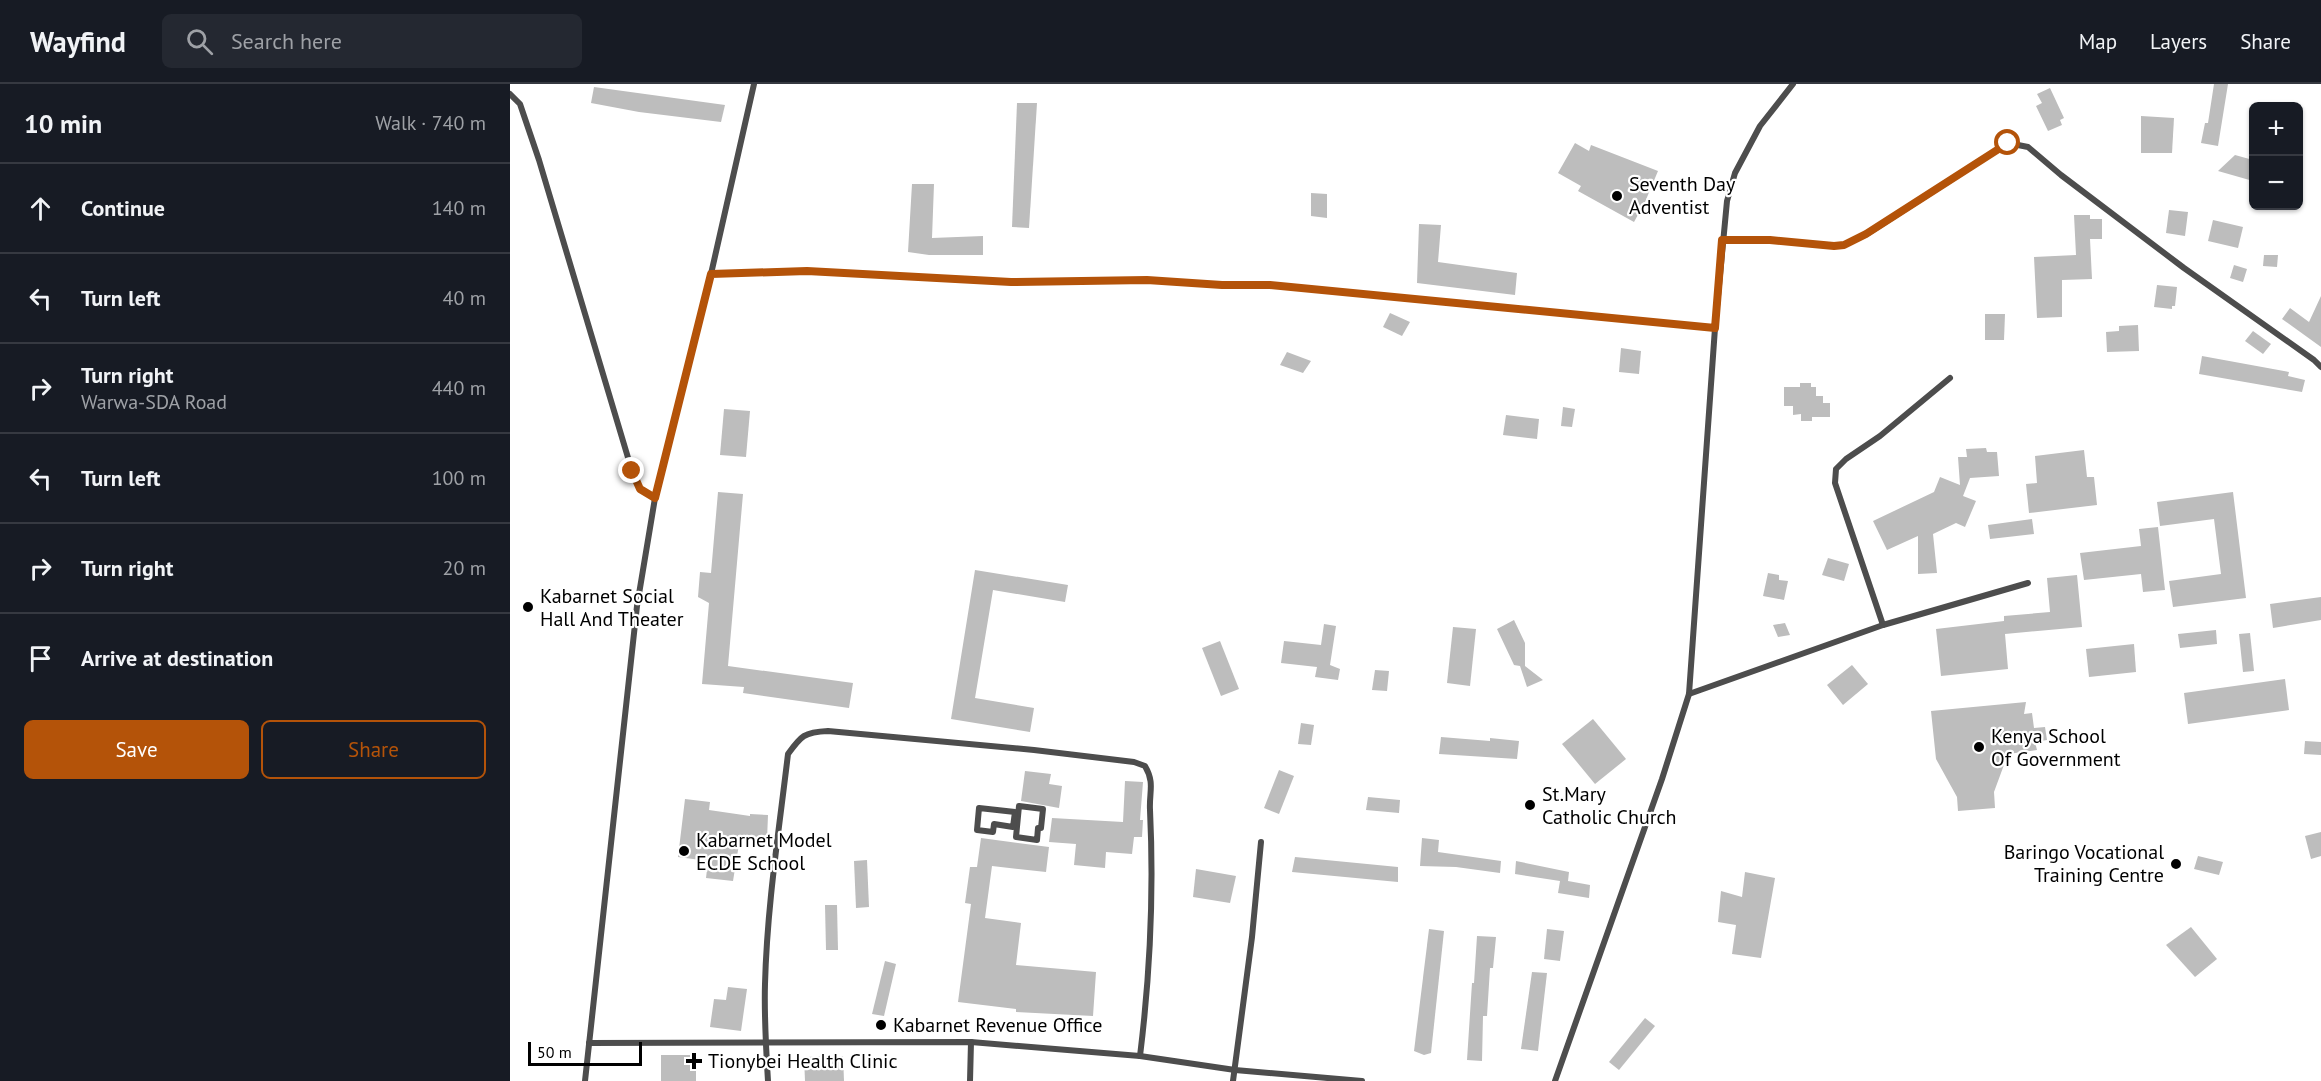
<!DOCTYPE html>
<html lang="en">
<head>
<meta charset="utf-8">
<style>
  :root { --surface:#171b24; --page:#242831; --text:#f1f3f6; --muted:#9ea1a6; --line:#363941; --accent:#b45309 }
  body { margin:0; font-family:"PT Sans",sans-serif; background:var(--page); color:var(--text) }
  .controls { position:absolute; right:18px; top:18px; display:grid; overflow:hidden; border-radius:9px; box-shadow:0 2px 4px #0004 }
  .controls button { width:54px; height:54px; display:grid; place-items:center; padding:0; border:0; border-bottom:2px solid var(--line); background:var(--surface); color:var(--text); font:30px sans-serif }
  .scale { position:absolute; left:18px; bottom:15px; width:114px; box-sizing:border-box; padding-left:6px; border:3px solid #000; border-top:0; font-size:16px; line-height:21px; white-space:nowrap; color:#000; -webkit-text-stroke:4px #fff; paint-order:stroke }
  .stop { position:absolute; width:18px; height:18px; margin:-14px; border:4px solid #b45309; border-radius:50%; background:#fff }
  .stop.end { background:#b45309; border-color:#fff; box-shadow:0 2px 6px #0008 }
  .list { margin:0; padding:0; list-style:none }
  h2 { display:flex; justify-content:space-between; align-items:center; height:78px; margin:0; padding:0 24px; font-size:26px }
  h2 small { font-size:20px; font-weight:400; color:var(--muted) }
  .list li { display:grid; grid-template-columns:39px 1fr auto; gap:18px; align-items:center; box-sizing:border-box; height:90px; padding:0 24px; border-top:2px solid var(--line) }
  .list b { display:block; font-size:22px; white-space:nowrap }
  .list p { margin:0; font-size:20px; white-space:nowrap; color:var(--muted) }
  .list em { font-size:20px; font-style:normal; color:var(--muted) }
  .actions { display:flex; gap:12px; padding:18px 24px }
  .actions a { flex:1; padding:14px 0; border:2px solid var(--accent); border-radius:9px; text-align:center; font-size:21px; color:var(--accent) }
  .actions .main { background:var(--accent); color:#fff }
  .icon { flex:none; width:33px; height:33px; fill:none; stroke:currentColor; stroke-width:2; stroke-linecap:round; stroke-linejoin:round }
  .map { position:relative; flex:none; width:1811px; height:997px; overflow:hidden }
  header { display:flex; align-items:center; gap:36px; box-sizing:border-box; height:84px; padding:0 30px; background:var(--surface); border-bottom:2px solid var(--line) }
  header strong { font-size:28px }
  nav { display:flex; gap:33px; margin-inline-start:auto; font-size:21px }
  .search { width:420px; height:54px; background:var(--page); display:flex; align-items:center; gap:15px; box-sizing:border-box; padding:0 21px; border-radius:9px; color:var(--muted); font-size:22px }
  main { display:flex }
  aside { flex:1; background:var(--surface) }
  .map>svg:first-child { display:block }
  .building { fill:#bdbdbd }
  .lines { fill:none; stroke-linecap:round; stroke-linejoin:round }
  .street { stroke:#4d4d4d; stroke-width:6 }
  .route { stroke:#b45309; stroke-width:8 }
  .poi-dot { fill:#000; stroke:#fff; stroke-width:2 }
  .labels { text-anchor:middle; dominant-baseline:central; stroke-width:4.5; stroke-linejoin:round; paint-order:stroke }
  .poi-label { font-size:20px; fill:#000; stroke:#fff; text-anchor:start }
</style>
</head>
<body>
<header>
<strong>Wayfind</strong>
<div class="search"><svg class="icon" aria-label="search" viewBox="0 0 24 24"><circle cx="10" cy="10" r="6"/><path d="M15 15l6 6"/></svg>Search here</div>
<nav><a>Map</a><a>Layers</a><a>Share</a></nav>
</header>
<main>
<aside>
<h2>10 min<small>Walk · 740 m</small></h2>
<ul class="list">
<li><svg class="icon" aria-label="ahead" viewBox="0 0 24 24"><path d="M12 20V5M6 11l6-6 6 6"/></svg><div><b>Continue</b></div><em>140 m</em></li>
<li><svg class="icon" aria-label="left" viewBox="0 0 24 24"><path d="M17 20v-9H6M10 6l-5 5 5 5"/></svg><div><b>Turn left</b></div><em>40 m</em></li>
<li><svg class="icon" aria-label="right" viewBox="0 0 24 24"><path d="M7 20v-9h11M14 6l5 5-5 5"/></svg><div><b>Turn right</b><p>Warwa-SDA Road</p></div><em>440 m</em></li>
<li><svg class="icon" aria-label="left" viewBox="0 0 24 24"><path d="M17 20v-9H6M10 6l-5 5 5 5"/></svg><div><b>Turn left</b></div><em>100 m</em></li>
<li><svg class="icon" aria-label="right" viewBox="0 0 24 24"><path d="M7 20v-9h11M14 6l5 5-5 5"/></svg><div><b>Turn right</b></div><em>20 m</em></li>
<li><svg class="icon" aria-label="arrive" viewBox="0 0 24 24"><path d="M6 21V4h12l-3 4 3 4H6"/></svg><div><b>Arrive at destination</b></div></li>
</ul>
<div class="actions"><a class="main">Save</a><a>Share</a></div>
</aside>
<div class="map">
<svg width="1811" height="997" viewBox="0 0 1811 997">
  <rect width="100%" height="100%" fill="#fff"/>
  <!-- building -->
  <g class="building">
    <polygon points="1704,0 1718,0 1708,62 1691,59 1695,39 1698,39"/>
    <polygon points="84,3 215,21 211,38 129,28 81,19"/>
    <polygon points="1540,4 1554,34 1550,36 1552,41 1538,47 1526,22 1532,19 1527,10"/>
    <polygon points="507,19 527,19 519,144 502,143"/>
    <polygon points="1631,32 1664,34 1662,69 1631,69"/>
    <polygon points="1065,59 1079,67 1081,61 1148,87 1135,118 1124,138 1068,107 1071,102 1048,89"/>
    <polygon points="1725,71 1743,76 1743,97 1708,87"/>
    <polygon points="402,100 424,100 422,154 473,152 473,171 419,171 398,168"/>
    <polygon points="801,109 817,110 817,134 801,132"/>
    <polygon points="1659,126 1678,128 1675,152 1656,149"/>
    <polygon points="1564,131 1580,131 1580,135 1592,135 1592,155 1580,155 1582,195 1552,196 1552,233 1527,234 1524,173 1566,171"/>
    <polygon points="1703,136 1733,143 1728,164 1698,157"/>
    <polygon points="909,140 931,141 928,178 1007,189 1005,211 907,199"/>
    <polygon points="1754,171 1768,171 1767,183 1753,182"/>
    <polygon points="1724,181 1737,185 1733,198 1720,194"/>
    <polygon points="1647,201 1667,203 1665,222 1662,222 1662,225 1644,223"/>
    <polygon points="1811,212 1811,263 1772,235 1780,224 1799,238"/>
    <polygon points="880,229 900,238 892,252 873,243"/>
    <polygon points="1475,230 1495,230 1494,256 1475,256"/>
    <polygon points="1628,241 1629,267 1597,268 1596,248 1609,247 1609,242"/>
    <polygon points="1743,247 1761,260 1753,270 1735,257"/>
    <polygon points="1111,264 1131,267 1129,290 1109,288"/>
    <polygon points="777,268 801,277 793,289 770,281"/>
    <polygon points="1692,272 1779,288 1778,292 1795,296 1792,308 1689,290"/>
    <polygon points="1290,299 1301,299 1301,303 1306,303 1306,312 1313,312 1313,319 1320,319 1320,333 1302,333 1302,337 1291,337 1291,330 1283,331 1283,322 1274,322 1274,303 1290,303"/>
    <polygon points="1053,323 1065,325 1062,343 1051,342"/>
    <polygon points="214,325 240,327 236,373 210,371"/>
    <polygon points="996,331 1029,335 1027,355 993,351"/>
    <polygon points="1476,364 1477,368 1487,368 1489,392 1460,394 1453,412 1466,417 1455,443 1446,439 1423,450 1427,489 1408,490 1408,452 1377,466 1363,437 1424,408 1430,393 1450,401 1448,373 1457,373 1456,365"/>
    <polygon points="1574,366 1577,393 1584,393 1587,421 1519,429 1516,400 1527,399 1525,372"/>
    <polygon points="208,408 233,410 218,582 343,599 339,624 233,609 234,603 192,600 199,519 188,513 190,488 201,489"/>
    <polygon points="1723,408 1736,514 1663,523 1659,497 1711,490 1704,435 1650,442 1647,418"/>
    <polygon points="1522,435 1524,450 1480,455 1478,441"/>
    <polygon points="1648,443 1655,506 1633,508 1631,490 1574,496 1570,469 1631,462 1629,445"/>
    <polygon points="1318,474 1339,480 1334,497 1312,491"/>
    <polygon points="465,486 558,501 555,518 483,506 465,614 524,624 520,648 441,635"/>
    <polygon points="1258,489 1269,491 1269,496 1278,497 1274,516 1253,512"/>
    <polygon points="1567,491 1572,543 1495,550 1498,585 1431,592 1426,545 1494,537 1494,532 1540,528 1537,494"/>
    <polygon points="1811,513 1811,536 1763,544 1760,520"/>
    <polygon points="1004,536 1015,559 1015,582 1033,596 1017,603 1010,582 1004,581 987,545"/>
    <polygon points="1275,539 1280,551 1268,553 1263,541"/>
    <polygon points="814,540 826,542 820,581 830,585 828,596 805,593 807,583 771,579 774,557 811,561"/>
    <polygon points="943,543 966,545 960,602 937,599"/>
    <polygon points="1706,546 1707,560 1670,564 1668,550"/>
    <polygon points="1740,549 1744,587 1733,588 1729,550"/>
    <polygon points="710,557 729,605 711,612 692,564"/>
    <polygon points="1624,560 1626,588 1579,593 1576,565"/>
    <polygon points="1342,581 1358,600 1333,621 1317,601"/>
    <polygon points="865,586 879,587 877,607 862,606"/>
    <polygon points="1775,595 1779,626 1678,640 1674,609"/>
    <polygon points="1516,618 1514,630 1522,629 1524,644 1535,643 1537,656 1525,658 1527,666 1498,670 1484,708 1485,724 1448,727 1447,713 1426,675 1421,627"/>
    <polygon points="1083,635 1116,675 1085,700 1052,660"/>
    <polygon points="791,639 804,641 801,661 788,660"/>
    <polygon points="931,653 980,657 980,654 1009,657 1007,675 929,670"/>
    <polygon points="1795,657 1811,658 1811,671 1794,670"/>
    <polygon points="769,686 784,692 769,730 754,724"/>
    <polygon points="515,687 541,690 539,700 552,702 549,724 511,717"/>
    <polygon points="615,697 633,698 630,736 633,736 632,753 624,753 622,770 596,768 595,784 564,781 566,760 539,758 542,734 613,738"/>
    <polygon points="858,713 890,716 889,729 856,726"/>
    <polygon points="175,715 200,718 199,726 240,732 240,730 258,731 257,756 230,754 223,797 196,794 198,777 168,773"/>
    <polygon points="1811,748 1811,772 1801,775 1795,752"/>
    <polygon points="471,754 539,763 536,788 482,782 475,834 511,839 506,881 586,888 583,932 506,928 506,925 448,918 461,820 455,819 460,783 467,783"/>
    <polygon points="912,754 929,756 928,768 991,777 990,789 946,783 910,782"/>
    <polygon points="1688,772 1713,778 1709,791 1684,785"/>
    <polygon points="785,773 888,783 888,798 782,788"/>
    <polygon points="357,776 359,823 346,824 344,777"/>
    <polygon points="1006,777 1059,788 1058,797 1080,801 1079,814 1048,809 1050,797 1005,790"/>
    <polygon points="686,785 726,792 720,819 683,813"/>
    <polygon points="1235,788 1265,794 1251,874 1222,870 1226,841 1208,838 1211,807 1232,813"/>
    <polygon points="315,821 327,821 328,866 316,866"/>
    <polygon points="1681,843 1707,875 1685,893 1656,861"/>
    <polygon points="919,845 934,847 921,969 914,971 904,967"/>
    <polygon points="1037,845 1054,847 1050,877 1034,875"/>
    <polygon points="967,852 986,853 983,884 980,884 977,932 973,932 972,977 957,976 962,899 964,899"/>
    <polygon points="375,877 386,880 374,932 362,930"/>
    <polygon points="1022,888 1037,889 1028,967 1011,965"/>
    <polygon points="218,903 237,905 231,947 200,943 204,915 216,916"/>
    <polygon points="1135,934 1145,942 1109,986 1099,978"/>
    <rect x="151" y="971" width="35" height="26"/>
    <polygon points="333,972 334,997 295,997 294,973"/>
  </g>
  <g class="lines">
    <!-- street -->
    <g class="street">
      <polyline points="0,10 10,20 29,76 122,387 130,405 145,414"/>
      <polyline points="1212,156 1260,156 1324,162 1334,161 1357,150 1498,59 1518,63 1551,91 1674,184 1804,276 1811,283"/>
      <polyline points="201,190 297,187 501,198 637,196 712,201 760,201 1205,244"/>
      <polyline points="1373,541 1325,399 1326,385 1336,375 1370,352 1440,294"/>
      <polyline points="1179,610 1373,541 1518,499"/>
      <polygon points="509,722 533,725 531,744 528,744 527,756 506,753"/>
      <polygon points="469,724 505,728 503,743 484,740 483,748 467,746"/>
      <polyline points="79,959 461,958 630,972 725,986 852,997"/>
      <polyline points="75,997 127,522 145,414 201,190 244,0"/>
      <path d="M258,997C256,965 254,933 255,900C257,823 269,746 278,670C291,652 294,648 318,647L524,666L624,678L635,682C645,699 639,708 640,726C644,809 640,891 630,972"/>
      <polyline points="460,997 461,958"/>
      <polyline points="723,997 742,853 751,758"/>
      <polyline points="1045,997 1152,695 1179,610 1205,244 1217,117 1225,89 1250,42 1283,0"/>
    </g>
  </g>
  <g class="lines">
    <!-- route -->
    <polyline class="route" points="122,387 130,405 145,414 201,190 297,187 501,198 637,196 712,201 760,201 1205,244 1212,156 1260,156 1324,162 1334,161 1356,150 1498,59"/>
  </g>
  <!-- markers -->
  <g class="poi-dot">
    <circle cx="1107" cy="112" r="6"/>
    <circle cx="18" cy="523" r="6"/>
    <circle cx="1469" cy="663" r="6"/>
    <circle cx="1020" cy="721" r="6"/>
    <circle cx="174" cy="767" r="6"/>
    <circle cx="1666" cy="780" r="6"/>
    <circle cx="371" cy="941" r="6"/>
    <path d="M181 968h6v6h6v6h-6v6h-6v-6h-6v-6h6z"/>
  </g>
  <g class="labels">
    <!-- poi labels -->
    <g class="poi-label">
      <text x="1119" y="100">Seventh Day<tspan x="1119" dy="23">Adventist</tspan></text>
      <text x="30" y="512">Kabarnet Social<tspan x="30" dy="23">Hall And Theater</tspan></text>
      <text x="1481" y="652">Kenya School<tspan x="1481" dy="23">Of Government</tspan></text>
      <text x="1032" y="710">St.Mary<tspan x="1032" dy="23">Catholic Church</tspan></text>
      <text x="186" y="756">Kabarnet Model<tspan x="186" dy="23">ECDE School</tspan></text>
      <text x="1654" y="768" text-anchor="end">Baringo Vocational<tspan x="1654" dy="23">Training Centre</tspan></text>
      <text x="383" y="941">Kabarnet Revenue Office</text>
      <text x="198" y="977">Tionybei Health Clinic</text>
    </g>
  </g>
</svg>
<div class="controls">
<button>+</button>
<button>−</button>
</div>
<div class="scale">50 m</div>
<div class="stop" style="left:1498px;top:59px"></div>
<div class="stop end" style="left:122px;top:387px"></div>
</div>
</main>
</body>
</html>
